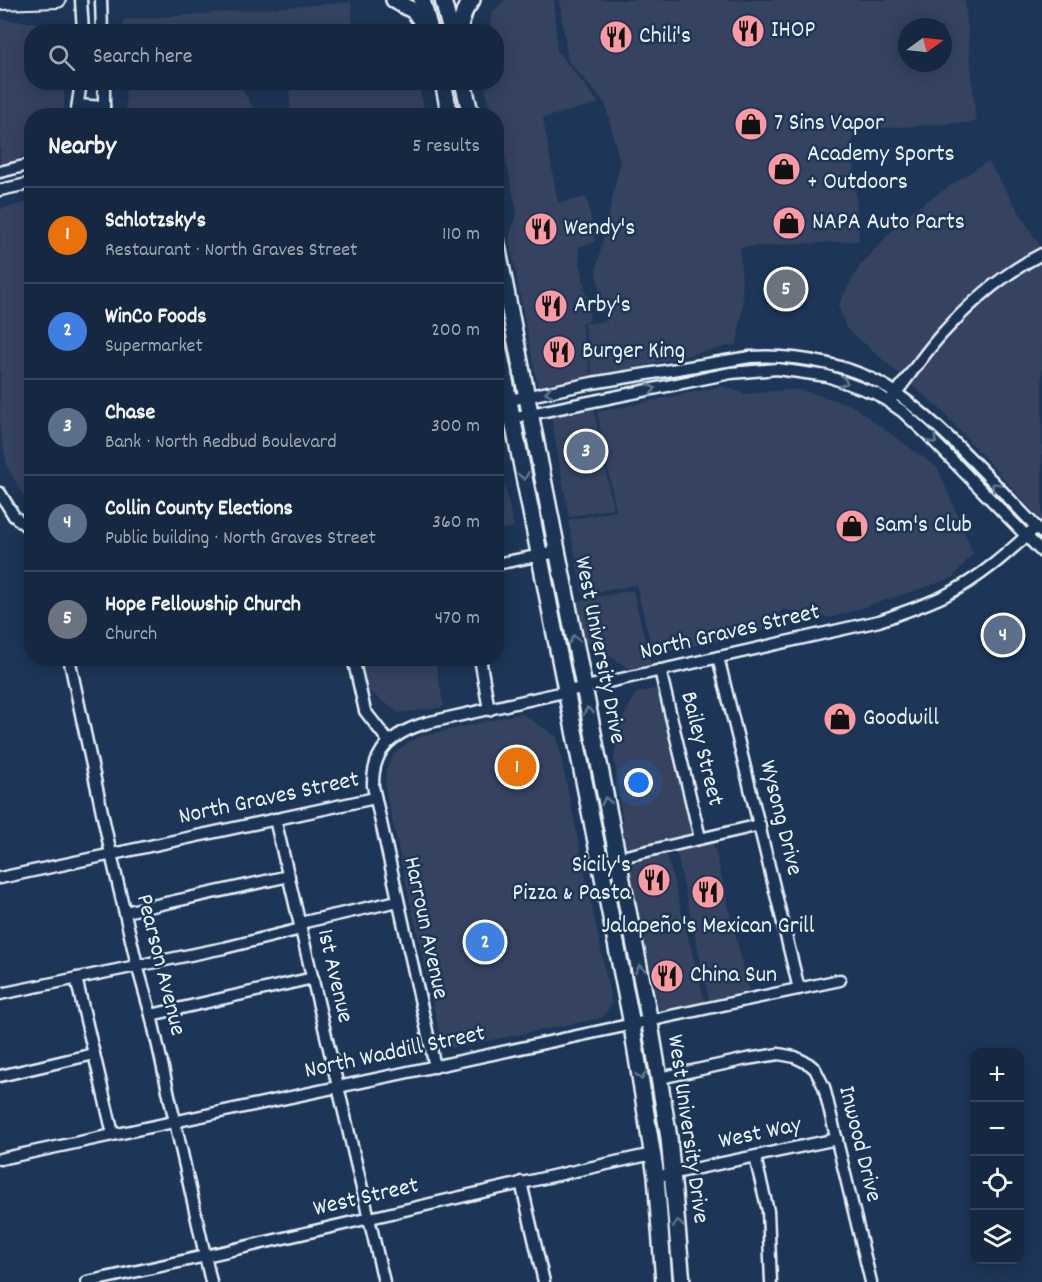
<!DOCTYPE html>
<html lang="en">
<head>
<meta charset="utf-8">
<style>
  :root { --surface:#162841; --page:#23344c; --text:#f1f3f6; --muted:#9ea6b1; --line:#35445a; --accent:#ea580c }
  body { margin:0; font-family:Dekko,sans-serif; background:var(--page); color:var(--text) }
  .controls { position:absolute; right:18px; bottom:18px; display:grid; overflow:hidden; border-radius:12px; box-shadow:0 3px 15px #0003 }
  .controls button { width:54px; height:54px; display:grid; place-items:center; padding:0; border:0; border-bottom:2px solid var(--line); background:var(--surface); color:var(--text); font:30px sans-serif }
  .compass { position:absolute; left:898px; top:18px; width:54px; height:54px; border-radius:50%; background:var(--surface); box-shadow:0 3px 15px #0003; rotate:75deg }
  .you { position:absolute; left:639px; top:783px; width:21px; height:21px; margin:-15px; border:4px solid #fff; border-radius:50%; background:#1a73e8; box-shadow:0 0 0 9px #1a73e833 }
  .badge { display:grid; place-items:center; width:39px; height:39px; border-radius:50%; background:var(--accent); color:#fff; font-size:20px; font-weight:700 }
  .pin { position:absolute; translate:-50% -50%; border:3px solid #fff; box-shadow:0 2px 6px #0006 }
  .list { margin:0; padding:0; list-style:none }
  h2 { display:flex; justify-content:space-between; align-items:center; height:78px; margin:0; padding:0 24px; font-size:26px }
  h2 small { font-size:20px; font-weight:400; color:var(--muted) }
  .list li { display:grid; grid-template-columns:39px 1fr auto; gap:18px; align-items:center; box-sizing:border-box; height:96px; padding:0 24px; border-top:2px solid var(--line) }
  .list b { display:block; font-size:22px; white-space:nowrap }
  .list p { margin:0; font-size:20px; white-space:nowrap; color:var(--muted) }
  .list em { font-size:20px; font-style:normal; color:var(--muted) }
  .icon { flex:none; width:33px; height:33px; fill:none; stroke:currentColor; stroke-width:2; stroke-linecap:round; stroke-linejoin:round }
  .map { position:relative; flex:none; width:1042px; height:1282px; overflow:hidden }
  .search { position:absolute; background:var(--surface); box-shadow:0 3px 15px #0003; left:24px; top:24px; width:480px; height:66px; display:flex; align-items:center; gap:15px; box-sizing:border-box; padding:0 21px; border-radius:24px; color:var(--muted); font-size:22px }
  .panel { position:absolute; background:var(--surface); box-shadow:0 3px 15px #0003; left:24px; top:108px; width:480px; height:558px; border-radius:24px }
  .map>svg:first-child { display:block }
  .built { fill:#344260; fill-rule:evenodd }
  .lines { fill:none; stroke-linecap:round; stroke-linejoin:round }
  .minor-casing { stroke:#e8f1f8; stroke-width:15 }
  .major-casing { stroke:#e8f1f8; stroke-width:18 }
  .highway-casing { stroke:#e8f1f8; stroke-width:20 }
  .minor { stroke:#1d3557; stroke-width:10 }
  .major { stroke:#1d3557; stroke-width:14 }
  .highway { stroke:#1d3557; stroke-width:15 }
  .oneway { stroke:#64778f }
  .labels { text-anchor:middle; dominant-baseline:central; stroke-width:5; stroke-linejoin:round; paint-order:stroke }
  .poi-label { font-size:24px; fill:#e8f1f8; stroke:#1d3557; text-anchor:start }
  .street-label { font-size:24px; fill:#e8f1f8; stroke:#1d3557 }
</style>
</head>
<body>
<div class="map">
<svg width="1042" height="1282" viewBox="0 0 1042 1282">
  <rect width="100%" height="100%" fill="#1d3557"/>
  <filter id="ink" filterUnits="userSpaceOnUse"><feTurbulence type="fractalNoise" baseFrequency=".0167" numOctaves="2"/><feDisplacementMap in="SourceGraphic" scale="12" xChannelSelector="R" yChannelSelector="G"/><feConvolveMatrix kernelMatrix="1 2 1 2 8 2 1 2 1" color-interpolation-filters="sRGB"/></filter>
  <g filter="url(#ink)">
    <!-- built -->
    <g class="built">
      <polygon points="505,0 554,0 557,51 599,103 543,118 558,203 587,197 595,242 578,247 590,320 581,324 591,376 538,388 509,239 517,211 496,116 491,115 484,83 496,82 496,32 489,31 492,12"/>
      <path d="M559,0H965L976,122L852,130L859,241L740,247L743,304L737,344L593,378L584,324L605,321L607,327L596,271L620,163L605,103L568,61ZM907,27H943V63H907Z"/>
      <polygon points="351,2 354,31 124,31 123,20"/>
      <polygon points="0,19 65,26 64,31 32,32 32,82 64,83 64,115 32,116 31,153 0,168"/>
      <polygon points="125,83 419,83 425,115 291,115 289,87 240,86 258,115 126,115"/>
      <polygon points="988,161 1042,249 1042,521 941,410 846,328 838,305 859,267 907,214"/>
      <polygon points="31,201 32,201 31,510 7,466 0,432 0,209"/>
      <polygon points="723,386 745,394 798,389 851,405 938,468 973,553 953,578 831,618 783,609 760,633 653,654 636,585 583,595 568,520 616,511 597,412"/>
      <polygon points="594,409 613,508 569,517 551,416"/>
      <polygon points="497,451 514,527 497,530 496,530"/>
      <polygon points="633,590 651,664 630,669 585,641 578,601"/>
      <polygon points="361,659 435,659 444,707 399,713 368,691"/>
      <polygon points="657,688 695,833 664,844 705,1002 659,1011 626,849 614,756 619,726 636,693"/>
      <polygon points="521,713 557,737 612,1004 602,1018 451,1048 442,1045 385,788 386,770 394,754 407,743 419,737"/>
      <polygon points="713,842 750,995 710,1003 676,851"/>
    </g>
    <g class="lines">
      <!-- minor casing -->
      <g class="minor-casing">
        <g id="minor">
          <polyline points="81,0 83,32"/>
          <polyline points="101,0 102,32"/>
          <polyline points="78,105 104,107"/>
          <polyline points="76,116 81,82"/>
          <polyline points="104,116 104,82"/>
          <polyline points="0,172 32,164"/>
          <polyline points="0,190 32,183"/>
          <path d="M892,398C909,377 923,355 941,335C970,303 1004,273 1042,254"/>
          <path d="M496,403L592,383L750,357C798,354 856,365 896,393C947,429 997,487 1042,533"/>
          <polyline points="496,421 731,373 777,369 827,376 877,394 902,411 927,434 1042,552"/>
          <polyline points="0,493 14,516 32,531"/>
          <polyline points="496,564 557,552"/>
          <polyline points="718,657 799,989"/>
          <polyline points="69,658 111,854 137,965 151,1015 211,1282"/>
          <polyline points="353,658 365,711 389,742"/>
          <polyline points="480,658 489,710"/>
          <polyline points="660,670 700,838"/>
          <polyline points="275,819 384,1282"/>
          <polyline points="600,862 760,825"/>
          <polyline points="0,878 375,798"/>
          <polyline points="125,912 289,876"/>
          <polyline points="300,923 398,901"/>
          <polyline points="76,978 113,1134"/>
          <polyline points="0,994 224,948 301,929"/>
          <polyline points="151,1015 313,978"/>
          <path d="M435,1067L373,786C372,749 393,733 426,723L879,621C901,613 923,606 944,596C979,579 1008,553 1036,527"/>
          <polyline points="0,1076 94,1054"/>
          <polyline points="660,1078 747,1059 779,1054 795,1057 809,1064 815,1069 824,1087 871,1282"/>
          <polyline points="755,1157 768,1211 771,1282"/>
          <polyline points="0,1159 840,980"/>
          <polyline points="665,1175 837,1139"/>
          <polyline points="521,1182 544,1282"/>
          <path d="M87,1282C276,1242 464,1194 653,1154"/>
        </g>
      </g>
      <!-- major casing -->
      <g class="major-casing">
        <polyline id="major" points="0,2 58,0"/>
      </g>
      <!-- highway casing -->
      <g class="highway-casing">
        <g id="highway">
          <polyline points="394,0 414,11 429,32"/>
          <polyline points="422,0 429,26"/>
          <polyline points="443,0 451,32"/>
          <polyline points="458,32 465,10 472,0"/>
          <polyline points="443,82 450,116"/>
          <polyline points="463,82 471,116"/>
          <polyline points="496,240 648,1012 669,1138 682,1282"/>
          <polyline points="496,335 630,1014 656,1176 664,1282"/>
        </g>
      </g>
      <!-- minor -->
      <use href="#minor" class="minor"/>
      <!-- major -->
      <use href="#major" class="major"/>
      <!-- highway -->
      <use href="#highway" class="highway"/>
    </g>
    <!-- one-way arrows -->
    <defs><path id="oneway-chevron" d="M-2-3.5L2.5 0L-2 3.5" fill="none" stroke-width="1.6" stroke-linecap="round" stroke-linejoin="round" transform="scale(1.5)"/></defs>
    <g class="oneway">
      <use href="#oneway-chevron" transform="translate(844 382) rotate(18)"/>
      <use href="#oneway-chevron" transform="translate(652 389) rotate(-14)"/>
      <use href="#oneway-chevron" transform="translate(549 392) rotate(168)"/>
      <use href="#oneway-chevron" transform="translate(933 440) rotate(46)"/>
      <use href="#oneway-chevron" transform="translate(524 476) rotate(79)"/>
      <use href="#oneway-chevron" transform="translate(995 486) rotate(-135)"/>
      <use href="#oneway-chevron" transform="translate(574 639) rotate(-101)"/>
      <use href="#oneway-chevron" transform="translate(588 711) rotate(-101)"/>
      <use href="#oneway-chevron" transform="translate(606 801) rotate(-102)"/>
      <use href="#oneway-chevron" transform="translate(640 969) rotate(-101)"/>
      <use href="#oneway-chevron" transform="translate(641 1076) rotate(80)"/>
      <use href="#oneway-chevron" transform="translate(678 1224) rotate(-95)"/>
    </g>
  </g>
  <!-- icons -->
  <defs>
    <g id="restaurant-disc" transform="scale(1.725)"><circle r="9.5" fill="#ff9aa2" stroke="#1d3557"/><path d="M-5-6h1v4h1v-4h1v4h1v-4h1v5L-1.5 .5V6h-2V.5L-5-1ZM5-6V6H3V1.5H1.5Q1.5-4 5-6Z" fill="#111"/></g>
    <g id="shop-disc" transform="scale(1.725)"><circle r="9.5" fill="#ff9aa2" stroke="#1d3557"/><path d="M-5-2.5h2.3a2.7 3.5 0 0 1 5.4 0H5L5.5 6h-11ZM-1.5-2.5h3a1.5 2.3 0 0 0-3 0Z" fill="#111"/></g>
  </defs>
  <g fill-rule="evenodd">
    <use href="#restaurant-disc" x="748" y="31"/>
    <use href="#restaurant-disc" x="616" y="37"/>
    <use href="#shop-disc" x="751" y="124"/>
    <use href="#shop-disc" x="784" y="169"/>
    <use href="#shop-disc" x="789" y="223"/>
    <use href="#restaurant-disc" x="541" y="229"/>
    <use href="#restaurant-disc" x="551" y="306"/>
    <use href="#restaurant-disc" x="559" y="352"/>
    <use href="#shop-disc" x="852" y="526"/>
    <use href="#shop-disc" x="840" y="719"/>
    <use href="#restaurant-disc" x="654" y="880"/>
    <use href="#restaurant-disc" x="708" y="892"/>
    <use href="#restaurant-disc" x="667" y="976"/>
  </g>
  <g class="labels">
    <!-- poi labels -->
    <g class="poi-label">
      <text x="771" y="31">IHOP</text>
      <text x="639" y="37">Chili's</text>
      <text x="774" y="124">7 Sins Vapor</text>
      <text x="807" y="155">Academy Sports<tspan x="807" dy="28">+ Outdoors</tspan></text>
      <text x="812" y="223">NAPA Auto Parts</text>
      <text x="564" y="229">Wendy's</text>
      <text x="574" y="306">Arby's</text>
      <text x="582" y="352">Burger King</text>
      <text x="875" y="526">Sam's Club</text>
      <text x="863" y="719">Goodwill</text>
      <text x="631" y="866" text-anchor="end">Sicily's<tspan x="631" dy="28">Pizza &amp; Pasta</tspan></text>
      <text x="708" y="927" text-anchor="middle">Jalapeño's Mexican Grill</text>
      <text x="690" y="976">China Sun</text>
    </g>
    <!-- street labels -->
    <g class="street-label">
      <text transform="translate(730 633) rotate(-13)">North Graves Street</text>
      <text transform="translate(599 650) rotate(79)">West University Drive</text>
      <text transform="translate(701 749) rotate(76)">Bailey Street</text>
      <text transform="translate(269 799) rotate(-12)">North Graves Street</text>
      <text transform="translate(780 818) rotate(76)">Wysong Drive</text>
      <text transform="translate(425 928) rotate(78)">Harroun Avenue</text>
      <text transform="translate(160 965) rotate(76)">Pearson Avenue</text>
      <text transform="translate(334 976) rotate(77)">1st Avenue</text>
      <text transform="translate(395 1053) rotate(-12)">North Waddill Street</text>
      <text transform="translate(687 1129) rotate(82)">West University Drive</text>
      <text transform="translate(760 1134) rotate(-12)">West Way</text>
      <text transform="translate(859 1144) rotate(76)">Inwood Drive</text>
      <text transform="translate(366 1198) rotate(-13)">West Street</text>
    </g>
  </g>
</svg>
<div class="controls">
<button>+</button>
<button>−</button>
<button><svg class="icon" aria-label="locate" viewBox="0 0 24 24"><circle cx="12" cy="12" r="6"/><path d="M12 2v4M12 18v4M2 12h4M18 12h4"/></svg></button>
<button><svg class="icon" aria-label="layers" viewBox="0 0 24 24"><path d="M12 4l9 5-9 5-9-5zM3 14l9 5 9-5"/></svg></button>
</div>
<svg class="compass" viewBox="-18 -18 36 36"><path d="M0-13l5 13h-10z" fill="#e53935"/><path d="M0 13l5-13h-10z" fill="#9ea6b1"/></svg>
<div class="you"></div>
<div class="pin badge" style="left:517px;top:767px;background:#e8710a">1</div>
<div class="pin badge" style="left:485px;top:942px;background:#3f7fe0">2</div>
<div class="pin badge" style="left:586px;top:451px;background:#5c6f8a">3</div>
<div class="pin badge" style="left:1003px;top:635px;background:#5c6f8a">4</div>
<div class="pin badge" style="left:786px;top:289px;background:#6b7280">5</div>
<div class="search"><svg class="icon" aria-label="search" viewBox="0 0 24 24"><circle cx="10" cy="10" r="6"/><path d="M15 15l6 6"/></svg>Search here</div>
<section class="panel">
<h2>Nearby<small>5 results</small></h2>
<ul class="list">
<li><span class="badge" style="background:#e8710a">1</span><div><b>Schlotzsky's</b><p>Restaurant · North Graves Street</p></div><em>110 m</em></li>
<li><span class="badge" style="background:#3f7fe0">2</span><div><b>WinCo Foods</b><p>Supermarket</p></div><em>200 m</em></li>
<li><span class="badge" style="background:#5c6f8a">3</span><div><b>Chase</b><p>Bank · North Redbud Boulevard</p></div><em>300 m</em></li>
<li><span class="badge" style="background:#5c6f8a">4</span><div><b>Collin County Elections</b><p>Public building · North Graves Street</p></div><em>360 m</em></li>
<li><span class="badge" style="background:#6b7280">5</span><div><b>Hope Fellowship Church</b><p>Church</p></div><em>470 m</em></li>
</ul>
</section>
</div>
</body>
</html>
